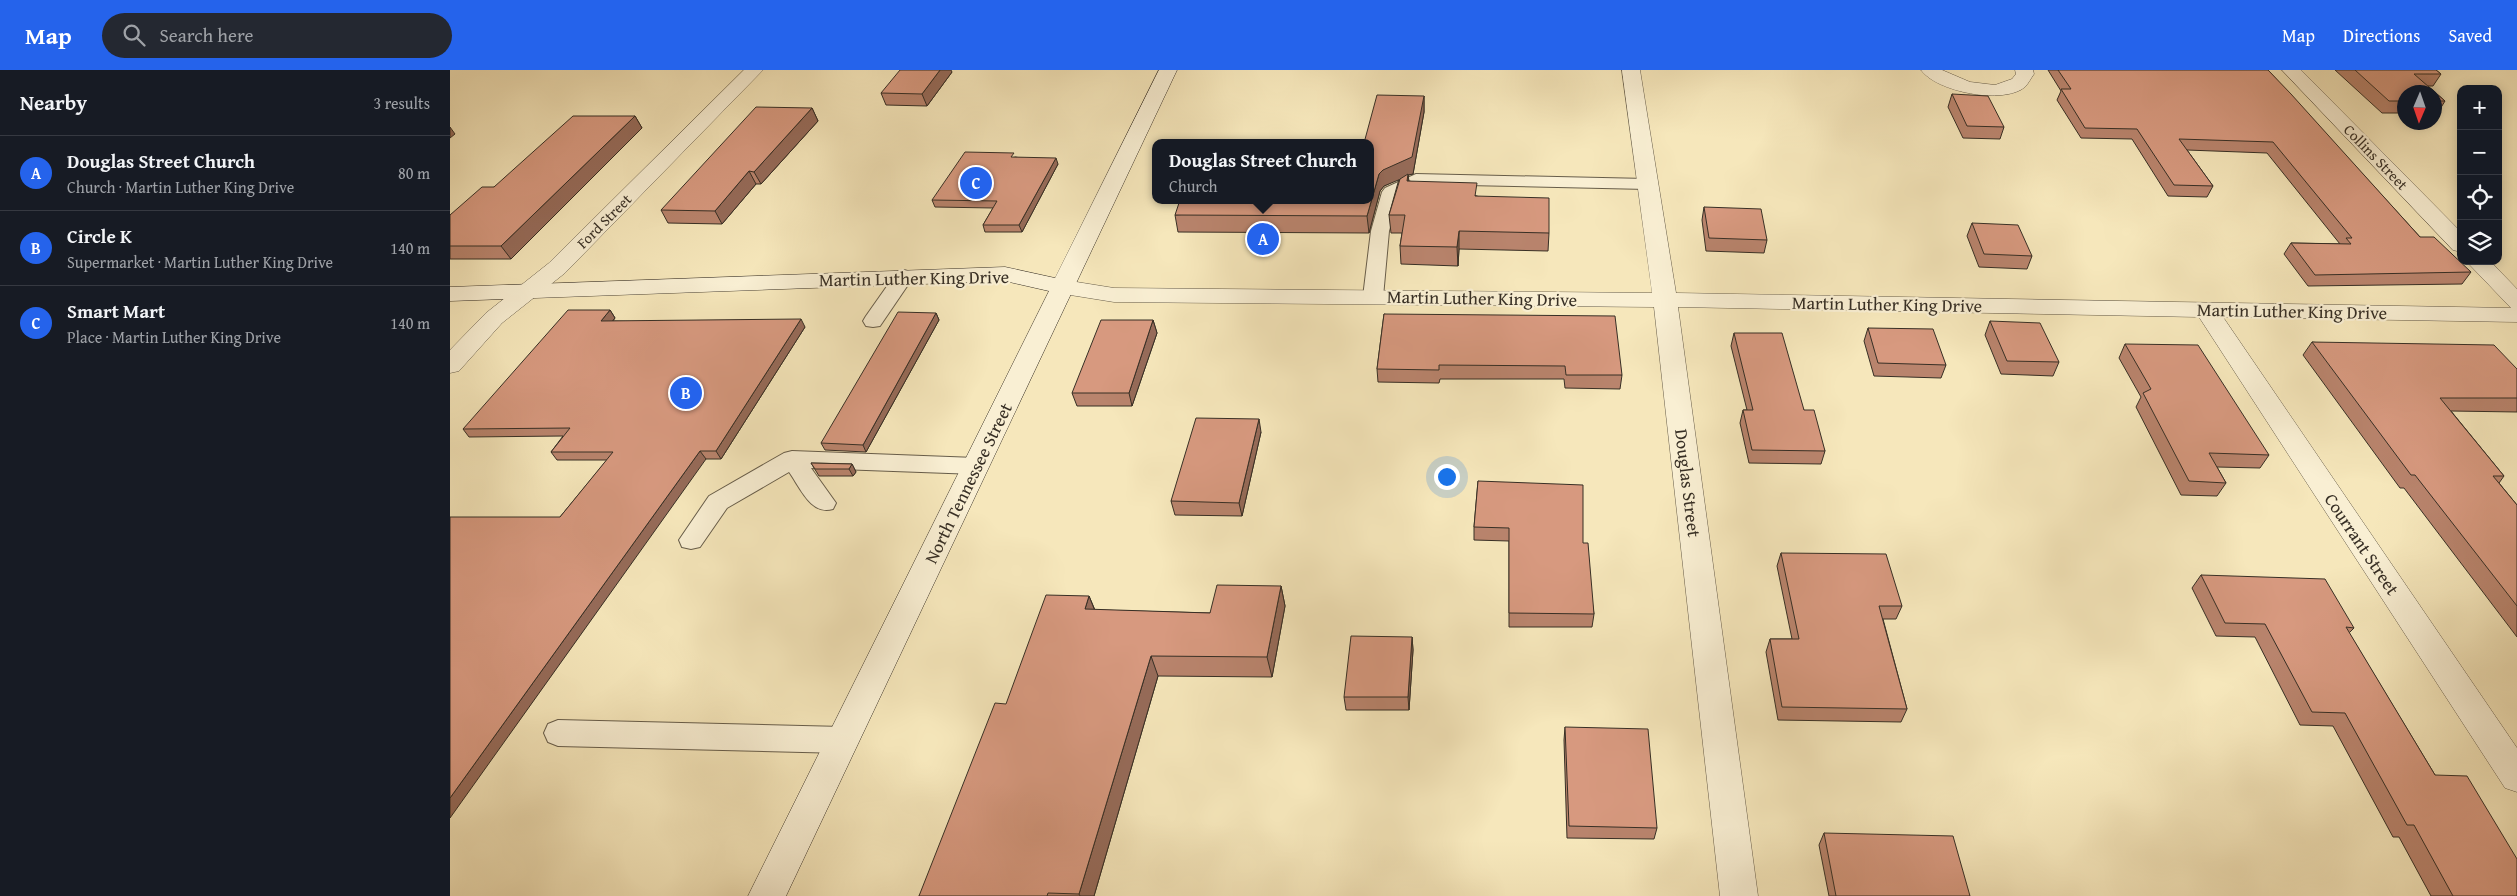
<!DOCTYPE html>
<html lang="en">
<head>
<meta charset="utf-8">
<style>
  :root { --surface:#171b24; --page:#242831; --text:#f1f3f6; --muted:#9ea1a6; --line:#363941; --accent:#2563eb }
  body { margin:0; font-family:"Gentium Book Plus",serif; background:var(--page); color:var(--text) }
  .controls { position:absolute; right:15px; top:15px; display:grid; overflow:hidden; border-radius:10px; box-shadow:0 2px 12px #0003 }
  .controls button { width:45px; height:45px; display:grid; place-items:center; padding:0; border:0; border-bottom:1px solid var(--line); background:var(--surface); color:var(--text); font:25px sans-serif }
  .compass { position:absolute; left:1947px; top:15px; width:45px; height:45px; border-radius:50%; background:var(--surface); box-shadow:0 2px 12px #0003; rotate:182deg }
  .you { position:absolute; left:996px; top:406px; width:18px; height:18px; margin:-12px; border:4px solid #fff; border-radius:50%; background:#1a73e8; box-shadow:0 0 0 8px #1a73e833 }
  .badge { display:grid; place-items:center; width:32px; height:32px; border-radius:50%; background:var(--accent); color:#fff; font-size:16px; font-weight:700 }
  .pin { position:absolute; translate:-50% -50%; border:2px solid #fff; box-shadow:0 1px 5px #0006 }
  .popup { position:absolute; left:702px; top:69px; width:222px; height:65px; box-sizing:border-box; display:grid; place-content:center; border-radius:10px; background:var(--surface); filter:drop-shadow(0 1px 4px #0005); font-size:16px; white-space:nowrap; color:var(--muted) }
  .popup b { font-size:19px; color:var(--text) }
  .popup::after { content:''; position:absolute; left:50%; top:100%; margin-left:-10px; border:10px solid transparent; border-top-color:var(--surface) }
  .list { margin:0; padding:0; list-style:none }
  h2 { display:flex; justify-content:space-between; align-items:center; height:65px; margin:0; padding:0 20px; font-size:21px }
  h2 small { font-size:16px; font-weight:400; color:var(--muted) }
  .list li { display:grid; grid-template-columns:32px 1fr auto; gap:15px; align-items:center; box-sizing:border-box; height:75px; padding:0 20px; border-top:1px solid var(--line) }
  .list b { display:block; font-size:19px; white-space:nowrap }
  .list p { margin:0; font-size:16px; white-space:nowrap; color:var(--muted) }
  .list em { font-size:16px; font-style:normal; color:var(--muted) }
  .icon { flex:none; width:28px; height:28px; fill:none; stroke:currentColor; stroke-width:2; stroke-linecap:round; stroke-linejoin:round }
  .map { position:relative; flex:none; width:2067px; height:826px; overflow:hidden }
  header { display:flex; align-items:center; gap:30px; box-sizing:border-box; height:70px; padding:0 25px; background:var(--accent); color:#fff }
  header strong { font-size:24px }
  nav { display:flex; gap:28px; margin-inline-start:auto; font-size:18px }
  .search { width:350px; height:45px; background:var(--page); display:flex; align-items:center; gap:12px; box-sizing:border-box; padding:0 18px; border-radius:28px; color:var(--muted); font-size:19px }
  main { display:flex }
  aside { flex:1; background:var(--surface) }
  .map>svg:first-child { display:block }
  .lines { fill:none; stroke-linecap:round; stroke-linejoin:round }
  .lane-casing { stroke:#675d4a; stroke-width:2 }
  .street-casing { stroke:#675d4a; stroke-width:1 }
  .secondary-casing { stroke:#372f25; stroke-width:1 }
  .lane { fill:#f9efd3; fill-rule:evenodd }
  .street { fill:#f9efd3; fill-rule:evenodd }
  .secondary { fill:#f9efd3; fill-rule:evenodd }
  .wall { fill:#b9846d; stroke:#372f25 }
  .shaded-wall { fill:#966b59; stroke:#372f25 }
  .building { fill:#d7997f; stroke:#372f25 }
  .labels { text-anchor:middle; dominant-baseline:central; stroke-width:4.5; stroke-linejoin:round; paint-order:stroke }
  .far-street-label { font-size:15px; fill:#372f25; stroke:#f9efd3 }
  .street-label { font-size:18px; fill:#372f25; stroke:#f9efd3 }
</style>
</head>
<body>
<header>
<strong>Map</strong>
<div class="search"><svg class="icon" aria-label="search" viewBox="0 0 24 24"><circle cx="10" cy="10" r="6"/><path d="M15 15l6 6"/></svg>Search here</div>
<nav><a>Map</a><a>Directions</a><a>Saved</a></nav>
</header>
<main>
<aside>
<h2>Nearby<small>3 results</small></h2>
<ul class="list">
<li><span class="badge">A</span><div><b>Douglas Street Church</b><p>Church · Martin Luther King Drive</p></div><em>80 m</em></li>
<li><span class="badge">B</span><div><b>Circle K</b><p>Supermarket · Martin Luther King Drive</p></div><em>140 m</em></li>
<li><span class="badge">C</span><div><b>Smart Mart</b><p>Place · Martin Luther King Drive</p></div><em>140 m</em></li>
</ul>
</aside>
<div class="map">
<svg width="2067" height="826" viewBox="0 0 2067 826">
  <rect width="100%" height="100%" fill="#f6e7bb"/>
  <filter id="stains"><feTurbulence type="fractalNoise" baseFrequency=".004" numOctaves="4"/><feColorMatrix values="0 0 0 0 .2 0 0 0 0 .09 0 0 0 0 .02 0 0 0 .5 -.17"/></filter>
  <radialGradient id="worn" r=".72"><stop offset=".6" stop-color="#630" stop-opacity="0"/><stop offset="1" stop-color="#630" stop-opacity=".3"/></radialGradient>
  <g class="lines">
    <!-- lane casing -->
    <g class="lane-casing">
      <g id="lane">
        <polygon points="966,104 1197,109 1203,110 1206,114 1203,118 1197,119 969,114 949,125 939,161 933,227 930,231 923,233 916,231 913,227 921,161 932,122 935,118"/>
        <polygon points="454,200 461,202 464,206 430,256 423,257 416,256 413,251 416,246 447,202"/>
        <path d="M342,381L526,388L534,390L538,396L534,402L526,404L361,398L386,433L383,439C361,446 350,417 339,402L277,438L250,477L241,479L232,477L229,470L259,426L334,383Z"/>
        <polygon points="108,650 393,657 403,661 407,670 403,679 393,683 108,676 98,672 94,663 98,654"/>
      </g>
    </g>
    <!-- street casing -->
    <g class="street-casing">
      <g id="street">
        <polygon points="294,0 313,0 115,203 52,253 9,301 0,303 0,280 36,243 99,193"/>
        <polygon points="1172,0 1190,0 1226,223 2061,238 2016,191 2040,191 2067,219 2067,252 1773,247 2067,678 2067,722 2055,718 1749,247 1228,237 1308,826 1270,826 1204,237 664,232 614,224 606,222 603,217 606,212 614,210 664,218 1202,223"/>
        <path d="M1471,0H1492L1520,12L1545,15L1562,9L1566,4L1565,0H1583L1584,4C1581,8 1578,14 1575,17C1554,35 1486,22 1471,0Z"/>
        <polygon points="1832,0 1851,0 2011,162 2011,182 2003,180"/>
      </g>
    </g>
    <!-- secondary casing -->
    <g class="secondary-casing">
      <polygon id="secondary" points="709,0 727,0 336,826 298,826 599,221 555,211 0,231 0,217 555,197 605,208"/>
    </g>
    <!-- lane -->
    <use href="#lane" class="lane"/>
    <!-- street -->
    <use href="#street" class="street"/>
    <!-- secondary -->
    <use href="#secondary" class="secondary"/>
  </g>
  <!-- wall -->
  <g class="wall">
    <polygon points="1598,0 1818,0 1970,167 2021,202 2012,214 1858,216 1834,184 1841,173 1890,174 1817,83 1737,80 1763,116 1757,127 1718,126 1682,69 1631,68 1607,30 1611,21"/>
    <polygon points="1885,0 1986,0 1991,4 1983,16 1978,16 1995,31 1987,44 1984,44 1984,22 1954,22 1954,43 1932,43"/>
    <polygon points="502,2 477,36 436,35 431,23"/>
    <polygon points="1502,24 1554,57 1550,69 1513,68 1498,37"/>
    <polygon points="974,26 974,42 963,104 958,105 959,111 1027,126 1099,163 1098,181 1009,179 1008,196 951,194 950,176 952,163 941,163 939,145 949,109 934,116 930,121 919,163 728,162 725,145 920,130"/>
    <polygon points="362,38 368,51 311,114 306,114 272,154 218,153 211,140"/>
    <polygon points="185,46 192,58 61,189 0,189 0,145 44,117"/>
    <polygon points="565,87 608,94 572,162 535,162 533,155 543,138 485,137 482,130"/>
    <polygon points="1254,137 1317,170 1314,183 1256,181 1252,150"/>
    <polygon points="1522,153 1582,186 1577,199 1529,197 1517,166"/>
    <polygon points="160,240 165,248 163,251 355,257 271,389 256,389 110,447 157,390 107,390 101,382 113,366 19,367 13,359"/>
    <polygon points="486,243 489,250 416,382 375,380 371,373"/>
    <polygon points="934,244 1172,305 1170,319 1115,318 1114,309 990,309 989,313 928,312 927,299"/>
    <polygon points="703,250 707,263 682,336 627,336 622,323"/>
    <polygon points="1540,251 1609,292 1603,306 1551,304 1535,265"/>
    <polygon points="1418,258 1496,295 1491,308 1424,306 1414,271"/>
    <polygon points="1284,263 1354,340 1375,381 1371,394 1299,393 1290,353 1293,340 1297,340 1281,276"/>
    <polygon points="1862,272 2067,299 2067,342 2001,341 2054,406 2049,413 2067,435 2067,567 1954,418 1950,418 1853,285"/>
    <polygon points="1675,274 1819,385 1810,398 1767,397 1776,413 1767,426 1731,425 1686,337 1691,327 1669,288"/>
    <polygon points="811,362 792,446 725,445 721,431"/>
    <polygon points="361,393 402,394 406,402 403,406 369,406"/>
    <polygon points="1028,411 1133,473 1144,544 1142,557 1059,557 1059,471 1024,470 1024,457"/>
    <polygon points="1331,483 1452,536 1446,549 1433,549 1457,639 1451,652 1328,650 1316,582 1320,569 1342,569 1327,496"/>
    <polygon points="1751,505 1904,558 1899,563 1985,705 2067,826 1981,826 1949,767 1943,767 1883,656 1850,655 1805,567 1766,566 1742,518"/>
    <polygon points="831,516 835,536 822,607 708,606 644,826 469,826 639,526 645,540 760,543"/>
    <polygon points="962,567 963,580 959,640 896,640 894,627"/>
    <polygon points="1115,657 1207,758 1204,769 1117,768 1114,670"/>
    <polygon points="1374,763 1520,826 1379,826 1369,775"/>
  </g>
  <!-- shaded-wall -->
  <g class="shaded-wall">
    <polygon points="490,0 501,0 502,2 477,36 472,24"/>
    <polygon points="974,26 974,42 963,104 958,105 959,122 957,111 958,106 934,116 930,121 919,163 917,146 929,104"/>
    <polygon points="362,38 368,51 311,114 304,102"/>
    <polygon points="185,46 192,58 61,189 51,176"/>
    <polygon points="0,57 5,64 0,68"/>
    <polygon points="606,88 608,94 572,162 569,155"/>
    <polygon points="299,101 306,114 272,154 265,141"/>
    <polygon points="1009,161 1009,179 1008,196 1007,177"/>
    <polygon points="160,240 165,248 156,258 151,251"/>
    <polygon points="486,243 489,250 416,382 413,375"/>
    <polygon points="351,249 355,257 271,389 266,381"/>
    <polygon points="703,250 707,263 682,336 679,323"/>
    <polygon points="809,349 811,362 792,446 789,433"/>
    <polygon points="250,381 256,389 0,748 0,728"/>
    <polygon points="402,394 406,402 403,406 399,399"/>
    <polygon points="831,516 835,536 822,607 817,587"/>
    <polygon points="639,526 647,546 635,539"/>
    <polygon points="962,567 963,580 959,640 958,627"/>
    <polygon points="701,586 708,606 644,826 630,826 629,824"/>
  </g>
  <!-- building -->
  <g class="building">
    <polygon points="450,0 490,0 472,24 431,23"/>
    <polygon points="1608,0 1818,0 1841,24 1970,167 1984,167 2021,202 1865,205 1841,173 1901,174 1896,168 1902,168 1823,72 1729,69 1763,116 1724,115 1687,59 1635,58 1611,19 1621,19"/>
    <polygon points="1905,0 1986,0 1991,4 1964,4 1995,31 1984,31 1984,22 1954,22 1954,31 1939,31"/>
    <polygon points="1502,24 1538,26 1554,57 1517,56"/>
    <polygon points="927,25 974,26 962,87 933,100 929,104 917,146 725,145 730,130 920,130 920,73 914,73"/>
    <polygon points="306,37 362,38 304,102 299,101 265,141 211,140"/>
    <polygon points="123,46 185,46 51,176 0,176 0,145 32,117 44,117"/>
    <polygon points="515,82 564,83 561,87 606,88 569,155 533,155 547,131 482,130"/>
    <polygon points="958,104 957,111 1027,113 1025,126 1099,128 1099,163 1009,161 1007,177 950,176 955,145 939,145 950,109"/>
    <polygon points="1254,137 1311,139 1317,170 1259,168"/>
    <polygon points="1522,153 1568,155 1582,186 1534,184"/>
    <polygon points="118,240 160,240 151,251 351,249 266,381 250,381 0,728 0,447 110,447 163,382 101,382 120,358 13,359"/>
    <polygon points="448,242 486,243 413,375 371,373"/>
    <polygon points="934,244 1165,246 1172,305 1116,305 1115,296 989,295 989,300 927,299"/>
    <polygon points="651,250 703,250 679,323 622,323"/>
    <polygon points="1540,251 1590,253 1609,292 1557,291"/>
    <polygon points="1418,258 1483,259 1496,295 1428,293"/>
    <polygon points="1284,263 1332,263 1354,340 1364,340 1375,381 1302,380 1293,340 1303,340"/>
    <polygon points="1862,272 2044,275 2067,299 2067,328 1990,328 2054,406 2043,406 2067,435 2067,536 1965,405 1961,405"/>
    <polygon points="1675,274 1748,275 1819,385 1759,383 1776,413 1739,411 1693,323 1701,319"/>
    <polygon points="746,348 809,349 789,433 721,431"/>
    <polygon points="361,393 402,394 399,399 365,399"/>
    <polygon points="1028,411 1133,415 1133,473 1138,473 1144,544 1059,543 1059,458 1024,457"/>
    <polygon points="1331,483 1436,484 1452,536 1429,536 1457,639 1332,637 1320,569 1349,569"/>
    <polygon points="1751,505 1875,509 1904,558 1896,557 1985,705 2017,706 2067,789 2067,826 2003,826 1964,755 1957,755 1895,643 1862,642 1815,554 1775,553"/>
    <polygon points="767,515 831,516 817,587 701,586 629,824 598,823 597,826 469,826 545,633 556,634 596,525 639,526 635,539 760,543"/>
    <polygon points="901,566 962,567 958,627 894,627"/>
    <polygon points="1115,657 1198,659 1207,758 1119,756"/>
    <polygon points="1374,763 1503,766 1520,826 1386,826"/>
  </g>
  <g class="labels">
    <!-- far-street labels -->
    <g class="far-street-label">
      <text transform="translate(1926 87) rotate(46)">Collins Street</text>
      <text transform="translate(154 151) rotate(-45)">Ford Street</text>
    </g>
    <!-- street labels -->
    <g class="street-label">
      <text transform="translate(464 208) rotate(-1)">Martin Luther King Drive</text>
      <text transform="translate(1032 228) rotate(1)">Martin Luther King Drive</text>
      <text transform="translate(1437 234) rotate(1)">Martin Luther King Drive</text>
      <text transform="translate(1842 241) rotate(1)">Martin Luther King Drive</text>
      <text transform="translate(518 413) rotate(-64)">North Tennessee Street</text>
      <text transform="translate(1238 413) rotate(83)">Douglas Street</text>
      <text transform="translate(1912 474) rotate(56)">Courrant Street</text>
    </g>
  </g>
  <rect width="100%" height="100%" filter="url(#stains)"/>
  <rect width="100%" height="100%" fill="url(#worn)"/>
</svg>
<div class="controls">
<button>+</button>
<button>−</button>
<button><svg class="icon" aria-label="locate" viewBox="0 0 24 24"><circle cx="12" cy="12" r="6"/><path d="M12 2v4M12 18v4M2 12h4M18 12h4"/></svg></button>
<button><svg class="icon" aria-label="layers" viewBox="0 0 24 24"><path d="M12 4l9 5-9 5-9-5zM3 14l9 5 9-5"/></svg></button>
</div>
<svg class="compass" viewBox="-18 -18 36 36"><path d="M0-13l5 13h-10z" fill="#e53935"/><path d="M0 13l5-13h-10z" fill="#9ea1a6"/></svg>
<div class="you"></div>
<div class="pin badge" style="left:813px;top:169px">A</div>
<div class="popup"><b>Douglas Street Church</b>Church</div>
<div class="pin badge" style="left:236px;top:323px">B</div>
<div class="pin badge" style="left:526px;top:113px">C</div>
</div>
</main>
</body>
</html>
